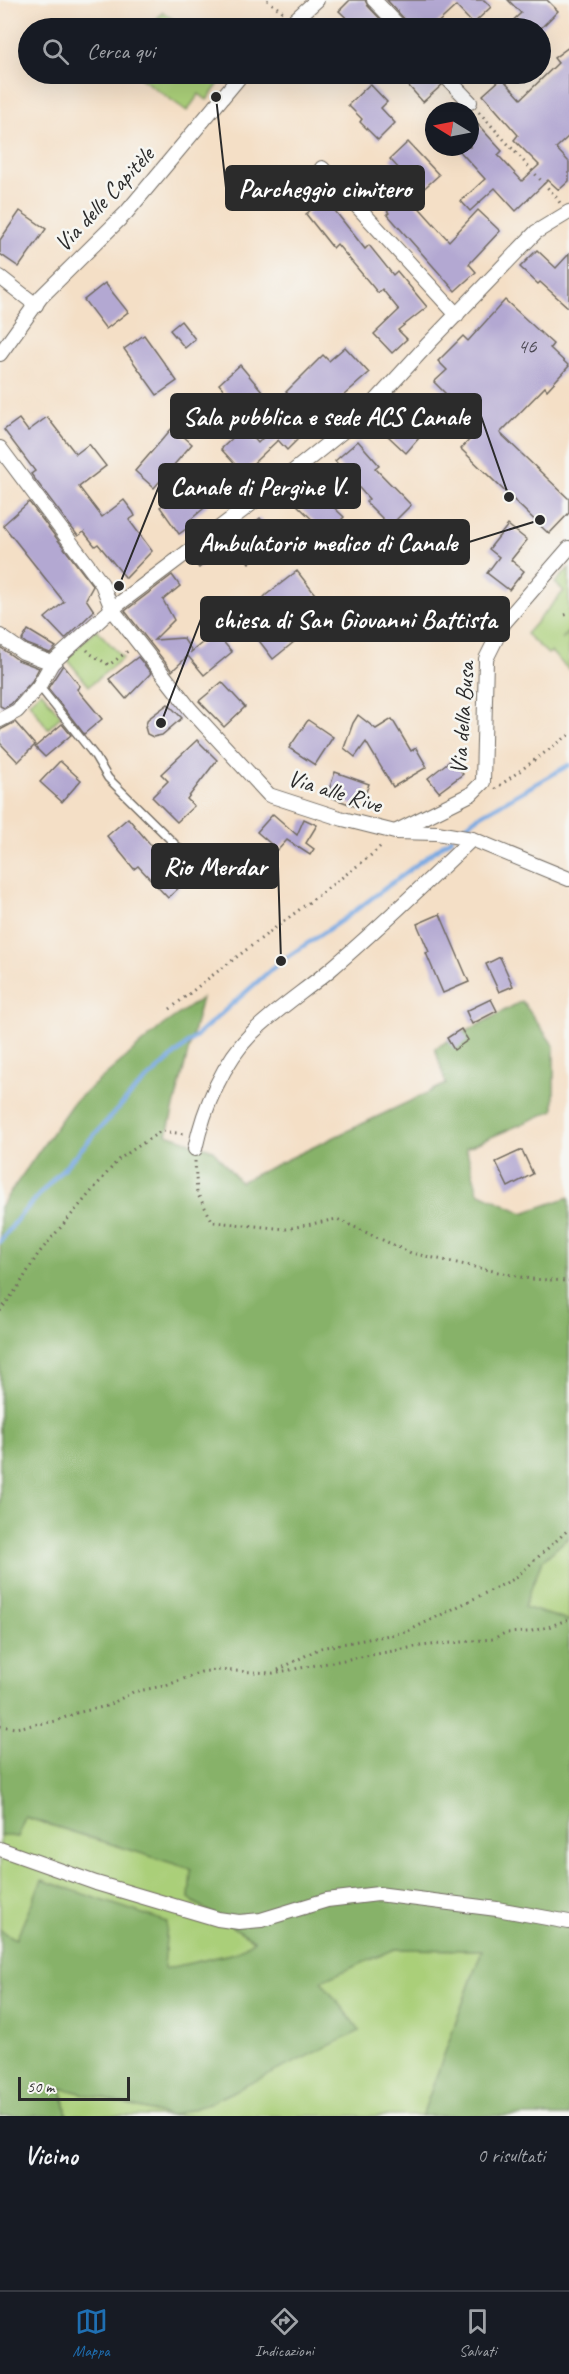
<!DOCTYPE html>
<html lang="it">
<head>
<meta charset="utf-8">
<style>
  :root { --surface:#171b24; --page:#242831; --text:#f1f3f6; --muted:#9ea1a6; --line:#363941; --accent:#1f6fb2 }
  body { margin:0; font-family:Caveat,sans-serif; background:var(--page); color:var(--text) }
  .compass { position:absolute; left:425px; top:102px; width:54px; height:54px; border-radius:50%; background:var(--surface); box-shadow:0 6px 24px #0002; rotate:280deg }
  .scale { position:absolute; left:18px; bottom:15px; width:112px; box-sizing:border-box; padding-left:6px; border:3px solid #2b2b2b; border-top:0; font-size:16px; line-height:21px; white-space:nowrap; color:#2b2b2b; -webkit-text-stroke:4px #f6f6f2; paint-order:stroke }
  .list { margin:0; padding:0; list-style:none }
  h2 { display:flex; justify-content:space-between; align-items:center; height:78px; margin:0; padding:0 24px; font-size:26px }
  h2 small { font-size:20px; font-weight:400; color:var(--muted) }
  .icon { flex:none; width:33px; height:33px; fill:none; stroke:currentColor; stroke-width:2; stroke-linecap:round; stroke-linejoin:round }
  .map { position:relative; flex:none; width:569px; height:2116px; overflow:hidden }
  .search { position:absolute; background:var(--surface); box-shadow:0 6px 24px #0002; left:18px; right:18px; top:18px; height:66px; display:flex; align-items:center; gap:15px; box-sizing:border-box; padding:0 21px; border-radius:33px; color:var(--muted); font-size:22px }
  .sheet { height:174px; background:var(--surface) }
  nav { display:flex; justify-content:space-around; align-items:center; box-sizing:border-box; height:84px; border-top:2px solid var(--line); background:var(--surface); font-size:16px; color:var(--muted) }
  nav a { display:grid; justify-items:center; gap:3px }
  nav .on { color:var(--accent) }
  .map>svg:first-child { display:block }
  .green { fill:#aacf79; stroke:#6a7d52; stroke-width:1.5 }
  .forest { fill:#87b269; stroke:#596e4a; stroke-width:1.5 }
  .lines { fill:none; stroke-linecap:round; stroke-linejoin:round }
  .stream { stroke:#77a8e2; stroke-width:4.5 }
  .building { fill:#b3a8d2 }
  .lane-casing { stroke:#716a61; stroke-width:10 }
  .street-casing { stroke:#716a61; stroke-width:16 }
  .path { stroke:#716a61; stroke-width:3; stroke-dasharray:1.5 4.5; stroke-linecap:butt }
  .lane { stroke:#fff; stroke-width:7 }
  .street { stroke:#fff; stroke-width:14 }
  .labels { text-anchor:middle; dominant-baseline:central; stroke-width:5; stroke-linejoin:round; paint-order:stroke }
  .number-label { font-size:21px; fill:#4d4a55 }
  .street-label { font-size:24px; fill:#2b2b2b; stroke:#f6f6f2 }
  .leader { fill:none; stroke:#2b2b2b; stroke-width:2 }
  .callout-dot { fill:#2b2b2b; stroke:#f6f6f2; stroke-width:2 }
  .callout { fill:#2b2b2b; stroke:#2b2b2b; stroke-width:2 }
  .callout-label { font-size:26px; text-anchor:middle; font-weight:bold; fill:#fff }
</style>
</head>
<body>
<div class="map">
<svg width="569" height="2116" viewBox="0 0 569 2116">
  <rect width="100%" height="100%" fill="#f6f6f2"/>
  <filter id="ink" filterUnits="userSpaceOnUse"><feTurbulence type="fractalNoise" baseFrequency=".0167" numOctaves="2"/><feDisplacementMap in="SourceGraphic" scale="12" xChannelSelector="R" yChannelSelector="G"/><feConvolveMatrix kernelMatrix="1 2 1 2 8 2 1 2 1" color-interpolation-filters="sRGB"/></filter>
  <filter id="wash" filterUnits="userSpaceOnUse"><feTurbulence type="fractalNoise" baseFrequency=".008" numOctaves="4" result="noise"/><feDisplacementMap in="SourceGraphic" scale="24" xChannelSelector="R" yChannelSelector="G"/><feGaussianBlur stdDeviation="1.35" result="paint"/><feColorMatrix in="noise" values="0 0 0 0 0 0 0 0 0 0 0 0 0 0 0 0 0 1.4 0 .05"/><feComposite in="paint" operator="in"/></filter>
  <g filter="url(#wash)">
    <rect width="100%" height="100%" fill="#f4dfc6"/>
    <!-- green -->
    <g class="green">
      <polygon points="163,12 185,28 149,28"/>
      <polygon points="135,74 226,74 207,100 199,94 187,111"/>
      <polygon points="569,568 569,630 562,639 569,633 569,670 551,652 548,654 526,634 564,591 555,583"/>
      <polygon points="96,629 123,658 89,686 66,658"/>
      <polygon points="41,691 61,716 48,729 29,702"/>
      <polygon points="569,1537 569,1621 523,1607 542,1561"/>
      <polygon points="25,1817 192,1869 189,1899 254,1940 235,1953 164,1970 16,1940 0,1930 0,1835 18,1837"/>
      <polygon points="394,1949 482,1950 422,2116 67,2116 62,2088 170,2116 359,2031 320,1981"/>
    </g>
    <!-- forest -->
    <polygon class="forest" points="202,998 167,1134 213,1150 240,1182 446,1084 435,1048 522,1001 554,1046 554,1110 466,1148 478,1192 523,1213 569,1197 569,1537 542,1561 524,1607 569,1621 569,2116 422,2116 482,1950 395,1949 321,1981 360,2031 205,2105 170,2116 62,2088 67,2116 0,2116 0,1930 16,1939 42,1880 167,1922 164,1969 235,1953 254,1940 189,1899 191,1869 25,1817 18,1837 0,1835 0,1207 72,1104 163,1025"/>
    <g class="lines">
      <!-- stream -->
      <g class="stream">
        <polyline points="458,832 476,818 569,765"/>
        <polyline points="0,1242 19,1217 136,1089 281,961 344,919 452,838"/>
      </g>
    </g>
    <g id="blocks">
      <!-- building -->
      <g class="building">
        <polygon points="350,0 365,0 368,6 389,28 357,28 339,11"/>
        <polygon points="387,0 484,0 491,7 473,24 456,6 432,28 410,28 407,22"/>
        <polygon points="508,0 547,0 558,11 541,28 505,28 521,13"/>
        <polygon points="569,47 569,136 556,148 569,162 569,181 559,190 548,180 516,211 495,188 470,211 461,201 485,179 456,147 470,147 470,116 502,151 498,155 522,181 539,165 514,140 518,135 483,95 502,78 521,99 558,63 554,58"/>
        <polygon points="398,74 434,74 442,85 423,102"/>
        <polygon points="370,84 387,102 381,108 395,123 378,140 360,122 362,119 348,105"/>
        <polygon points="408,142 439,175 420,192 390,159"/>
        <polygon points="405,192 449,241 478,210 500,231 469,264 476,272 455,291 387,214 389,213 386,209"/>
        <polygon points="325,198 365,249 369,245 393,275 397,271 427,307 398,330 407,339 392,353 374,334 399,310 382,289 378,293 337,244 333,248 306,214"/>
        <polygon points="20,211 46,229 19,267 0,254 0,240"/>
        <polygon points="537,250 556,268 569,254 569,308 540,282 538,284 520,267"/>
        <polygon points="105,283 128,312 106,329 84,300"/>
        <polygon points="505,300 553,344 550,348 569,366 547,390 545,387 500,433 569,499 569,513 549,534 461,449 480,428 434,382 447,370 438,361 463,336 468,341"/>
        <polygon points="181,321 195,339 185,348 170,330"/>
        <polygon points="144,335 177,381 157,395 124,349"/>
        <polygon points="345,347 369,373 335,403 318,423 286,392 323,355 329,361"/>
        <polygon points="240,365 262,391 240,409 219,384"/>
        <polygon points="407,415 425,431 406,453 388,436"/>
        <polygon points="47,417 76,454 89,444 106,466 79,487 102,517 124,500 133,512 135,516 129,520 152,551 126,578 98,544 95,546 84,532 78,536 31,474 35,471 4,430 19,419 28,431"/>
        <polygon points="281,419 299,438 287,450 278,440 243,473 221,449 244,427 258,443"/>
        <polygon points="173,427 192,444 154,488 135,471"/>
        <polygon points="358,441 379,465 375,468 411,505 390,526 366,502 369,499 335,461"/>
        <polygon points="191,476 210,503 190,520 193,524 179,534 160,507 169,501 163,496"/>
        <polygon points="310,485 344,517 327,534 294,502"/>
        <polygon points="29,502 93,586 86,599 94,611 65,639 45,618 64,602 3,525"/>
        <polygon points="260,518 278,541 249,563 231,540"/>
        <polygon points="508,525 527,540 511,560 524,571 509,590 487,573 499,557 489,549"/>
        <polygon points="202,552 209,560 199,568 192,560"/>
        <polygon points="297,571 318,598 280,626 294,642 273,659 257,638 270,626 252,610 266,595"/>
        <polygon points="172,575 180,586 163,600 174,620 154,640 183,638 192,651 190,653 215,632 232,652 204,675 188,656 172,671 125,611"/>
        <polygon points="28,630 56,647 50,653 27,644 22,640"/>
        <polygon points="0,647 18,660 39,668 32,681 11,704 4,708 0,706"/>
        <polygon points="138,657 151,673 126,699 109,679"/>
        <polygon points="63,665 80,686 77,689 102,719 84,734 48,688"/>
        <polygon points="222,682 245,707 224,727 199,701"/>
        <polygon points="168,704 182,718 162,735 153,737 147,734 145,727 148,719"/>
        <polygon points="358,715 376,729 392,719 411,751 416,748 427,767 393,787 366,742 355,757 344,748 353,723"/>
        <polygon points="308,720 333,737 315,765 289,748"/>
        <polygon points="15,722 35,745 18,762 0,743 0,730"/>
        <polygon points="62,724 71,735 45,757 35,747"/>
        <polygon points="197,740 217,760 187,799 194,806 177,822 152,797 168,781 161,774"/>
        <polygon points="452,759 463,774 439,792 428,778"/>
        <polygon points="60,761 81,780 62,802 40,782"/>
        <polygon points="335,772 369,784 360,808 327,796"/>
        <polygon points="273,814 297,835 304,819 317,825 306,843 314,849 310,855 287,840 278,850 257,832"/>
        <polygon points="128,818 166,863 172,858 190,877 168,898 138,866 134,869 107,836"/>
        <polygon points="440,914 469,982 443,993 426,953 429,952 417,924"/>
        <polygon points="500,957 513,986 499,992 486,964"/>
        <polygon points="491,999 497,1011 472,1024 466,1011"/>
        <polygon points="461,1029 468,1040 454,1050 447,1038"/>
        <polygon points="522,1150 533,1174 508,1187 496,1162"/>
      </g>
    </g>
  </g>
  <g filter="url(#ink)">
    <use href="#blocks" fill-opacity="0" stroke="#716a61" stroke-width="1.5"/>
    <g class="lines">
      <!-- lane casing -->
      <g class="lane-casing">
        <polyline id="lane" points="39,686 95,756 108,778 189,858"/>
      </g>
      <!-- street casing -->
      <g class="street-casing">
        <g id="street">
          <polyline points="374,0 401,28"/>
          <polyline points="286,28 317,0"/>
          <polyline points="443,74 470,102"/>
          <polyline points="322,168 457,315"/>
          <polyline points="0,277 36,305"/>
          <polyline points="0,354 41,297 126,213 242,74"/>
          <polyline points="0,448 102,584 112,609 190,709 269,795 343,819 395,832 437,833 472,839 569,879"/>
          <polyline points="0,636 23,652 52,663"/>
          <polyline points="0,720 17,711 39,686 52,663 112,609 280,482 362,416 429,343 536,232 569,212"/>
          <polyline points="397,831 471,794 483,782 486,659 504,623 569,548"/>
          <path d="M195,1149C204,1107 223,1062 253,1032C277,1009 306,990 331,969C380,927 426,883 472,839"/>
          <polyline points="0,1849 96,1883 218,1919 239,1922 261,1920 327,1900 378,1894 497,1909 569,1922"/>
        </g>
      </g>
      <!-- path -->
      <g class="path">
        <polyline points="267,0 283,12"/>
        <polyline points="479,112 556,197 560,203"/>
        <polyline points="565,615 569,614"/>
        <polyline points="87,650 91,654 109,665 128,651"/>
        <polyline points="495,789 569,735"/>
        <polyline points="170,1009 205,981 369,857 383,844"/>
        <polyline points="195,1161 197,1193 213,1222 286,1229 337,1219 411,1253 530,1279 569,1281"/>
        <polyline points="0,1311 18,1287 38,1254 119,1159 161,1131 184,1134"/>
        <polyline points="278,1670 320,1648 406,1632 514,1579 569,1529"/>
        <polyline points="0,1726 15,1728 56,1721 76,1713 107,1706 133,1692 168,1685 201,1672 216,1670 273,1673 420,1646 493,1639 505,1633 528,1632 548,1627 569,1619"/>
      </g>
      <!-- lane -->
      <use href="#lane" class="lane"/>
      <!-- street -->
      <use href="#street" class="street"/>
    </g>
  </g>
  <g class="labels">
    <!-- number labels -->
    <g class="number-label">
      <text x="527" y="346">46</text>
    </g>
    <!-- street labels -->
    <g class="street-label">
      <text transform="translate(104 199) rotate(-47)">Via delle Capitèle</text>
      <text transform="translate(462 718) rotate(-86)">Via della Busa</text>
      <text transform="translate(335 791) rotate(17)">Via alle Rive</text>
    </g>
  </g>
  <!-- callouts -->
  <path class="leader" d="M216 97L226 188M509 497L481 416M119 586L159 486M540 520L469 542M161 723L201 619M281 961L278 866"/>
  <g class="callout-dot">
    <circle cx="216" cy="97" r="6"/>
    <circle cx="509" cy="497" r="6"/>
    <circle cx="119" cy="586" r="6"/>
    <circle cx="540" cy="520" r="6"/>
    <circle cx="161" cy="723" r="6"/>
    <circle cx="281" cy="961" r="6"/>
  </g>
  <g class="callout">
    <rect x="226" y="166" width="198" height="44" rx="6"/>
    <rect x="171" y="394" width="310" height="44" rx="6"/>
    <rect x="159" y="464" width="201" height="44" rx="6"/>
    <rect x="186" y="520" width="283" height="44" rx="6"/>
    <rect x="201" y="597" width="308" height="44" rx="6"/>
    <rect x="152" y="844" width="126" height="44" rx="6"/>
  </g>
  <g class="callout-label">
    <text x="325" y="197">Parcheggio cimitero</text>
    <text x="326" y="425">Sala pubblica e sede ACS Canale</text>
    <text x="259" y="495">Canale di Pergine V.</text>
    <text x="328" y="551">Ambulatorio medico di Canale</text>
    <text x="355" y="628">chiesa di San Giovanni Battista</text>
    <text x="215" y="875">Rio Merdar</text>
  </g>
</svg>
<svg class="compass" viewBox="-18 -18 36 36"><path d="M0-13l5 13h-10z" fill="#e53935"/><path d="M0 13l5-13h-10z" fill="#9ea1a6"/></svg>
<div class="scale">50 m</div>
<div class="search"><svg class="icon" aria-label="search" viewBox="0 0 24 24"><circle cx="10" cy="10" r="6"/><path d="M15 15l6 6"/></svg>Cerca qui</div>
</div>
<section class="sheet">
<h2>Vicino<small>0 risultati</small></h2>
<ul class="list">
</ul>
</section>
<nav>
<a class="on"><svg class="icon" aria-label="map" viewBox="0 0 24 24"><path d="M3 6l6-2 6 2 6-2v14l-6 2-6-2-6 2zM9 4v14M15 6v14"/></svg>Mappa</a>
<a><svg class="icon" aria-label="directions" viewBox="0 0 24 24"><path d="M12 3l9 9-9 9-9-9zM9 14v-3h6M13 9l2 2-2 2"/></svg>Indicazioni</a>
<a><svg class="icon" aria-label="saved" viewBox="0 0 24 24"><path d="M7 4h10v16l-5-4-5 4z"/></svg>Salvati</a>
</nav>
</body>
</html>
